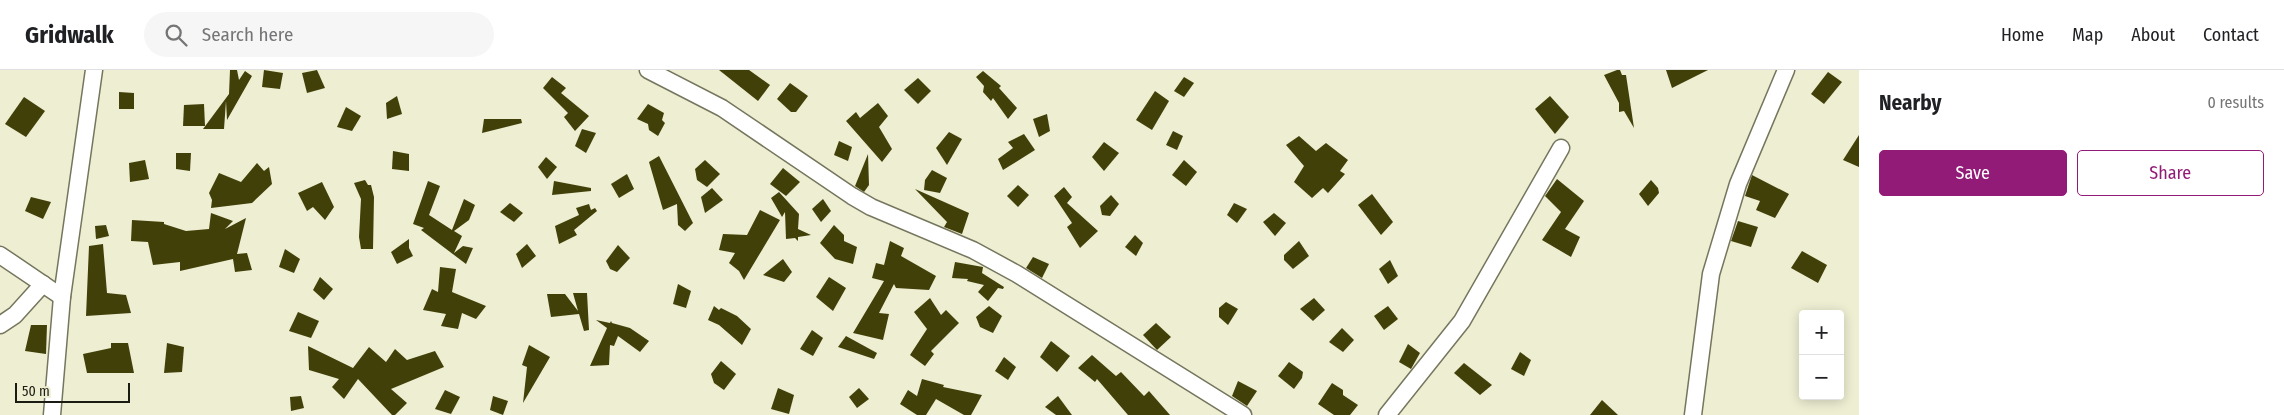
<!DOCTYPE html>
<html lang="en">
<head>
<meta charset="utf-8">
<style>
  :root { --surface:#fff; --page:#f6f6f6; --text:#202124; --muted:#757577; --line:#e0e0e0; --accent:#921b78 }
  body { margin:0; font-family:"Fira Sans Condensed",sans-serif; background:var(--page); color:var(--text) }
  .controls { position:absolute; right:15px; bottom:15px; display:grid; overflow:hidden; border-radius:5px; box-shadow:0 2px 12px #0003 }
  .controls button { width:45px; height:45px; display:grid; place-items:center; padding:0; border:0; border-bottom:1px solid var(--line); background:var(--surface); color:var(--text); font:25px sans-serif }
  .scale { position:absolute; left:15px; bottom:12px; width:115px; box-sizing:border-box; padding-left:5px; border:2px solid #1a1b11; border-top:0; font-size:14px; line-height:18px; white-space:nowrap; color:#1a1b11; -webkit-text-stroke:4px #edeed2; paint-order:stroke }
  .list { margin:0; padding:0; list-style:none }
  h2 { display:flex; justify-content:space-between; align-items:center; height:65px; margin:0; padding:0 20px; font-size:21px }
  h2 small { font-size:16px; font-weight:400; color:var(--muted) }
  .actions { display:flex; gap:10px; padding:15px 20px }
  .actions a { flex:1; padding:11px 0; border:1px solid var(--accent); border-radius:5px; text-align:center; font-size:18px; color:var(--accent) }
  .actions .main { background:var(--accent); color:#fff }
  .icon { flex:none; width:28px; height:28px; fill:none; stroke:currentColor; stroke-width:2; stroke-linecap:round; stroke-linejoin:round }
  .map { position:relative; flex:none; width:1859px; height:345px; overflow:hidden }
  header { display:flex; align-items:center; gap:30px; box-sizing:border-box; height:70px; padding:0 25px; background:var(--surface); border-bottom:1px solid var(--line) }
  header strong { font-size:24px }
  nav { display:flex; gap:28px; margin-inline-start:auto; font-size:18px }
  .search { width:350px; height:45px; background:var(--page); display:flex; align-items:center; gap:12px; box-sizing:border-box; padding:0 18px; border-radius:28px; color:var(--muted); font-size:19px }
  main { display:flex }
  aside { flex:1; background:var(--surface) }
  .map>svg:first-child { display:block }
  .building { fill:#414009 }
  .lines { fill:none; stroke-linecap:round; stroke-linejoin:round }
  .minor-casing { stroke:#75765d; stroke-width:19 }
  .minor { stroke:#fff; stroke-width:16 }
</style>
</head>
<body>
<header>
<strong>Gridwalk</strong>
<div class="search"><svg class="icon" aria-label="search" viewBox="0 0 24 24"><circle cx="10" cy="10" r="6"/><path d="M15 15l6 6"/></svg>Search here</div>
<nav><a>Home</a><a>Map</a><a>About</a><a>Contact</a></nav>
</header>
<main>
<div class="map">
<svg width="1859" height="345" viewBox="0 0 1859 345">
  <rect width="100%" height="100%" fill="#edeed2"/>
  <!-- building -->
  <g class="building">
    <polygon points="230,0 237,0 239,10 245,1 252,6 227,50 226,31 224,59 203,59 229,24"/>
    <polygon points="264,0 283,3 280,19 262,17"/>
    <polygon points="317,0 325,18 307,23 302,3"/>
    <polygon points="719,0 749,0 770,15 758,31"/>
    <polygon points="1617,0 1620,0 1622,5 1626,5 1634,58 1624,41 1619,42 1619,33 1604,5"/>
    <polygon points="1666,0 1708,0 1672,18"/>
    <polygon points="983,1 1001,16 999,18 1017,38 1008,49 993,28 991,31 983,22 984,16 976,7"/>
    <polygon points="1828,2 1842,12 1824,34 1811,24"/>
    <polygon points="552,7 566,18 561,23 589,46 575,61 564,47 568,43 543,18"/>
    <polygon points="1184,7 1194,13 1184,27 1174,21"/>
    <polygon points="918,8 931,21 918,34 904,20"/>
    <polygon points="790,13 808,26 796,42 791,42 777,29"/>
    <polygon points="1155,21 1169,31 1152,60 1136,50"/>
    <polygon points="119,22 134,23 134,39 119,39"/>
    <polygon points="397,26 402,44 387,49 386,33"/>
    <polygon points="1550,26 1569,47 1555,64 1535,39"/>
    <polygon points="24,27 45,41 26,67 5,54"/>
    <polygon points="878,33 888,46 879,57 892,79 882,92 846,51 856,42 860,48"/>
    <polygon points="204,34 205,56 183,56 184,35"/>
    <polygon points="648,34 664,43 662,50 665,53 658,66 649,60 648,54 637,49"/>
    <polygon points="346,37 361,46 352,61 337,57"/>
    <polygon points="1047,44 1050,61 1039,67 1033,49"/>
    <polygon points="484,49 521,49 522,53 482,63"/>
    <polygon points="582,59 596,63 586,83 575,76"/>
    <polygon points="1173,61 1183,66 1177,80 1166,75"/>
    <polygon points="949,62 962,69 947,95 936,78"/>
    <polygon points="1024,64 1035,80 1003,100 998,89 1013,78 1008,72"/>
    <polygon points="1859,65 1859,97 1843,90"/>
    <polygon points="1299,66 1316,81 1326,73 1348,90 1340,101 1345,104 1328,123 1323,118 1312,128 1294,112 1304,96 1286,75"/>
    <polygon points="839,71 852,77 848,91 834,85"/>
    <polygon points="1104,72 1119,83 1104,101 1092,87"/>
    <polygon points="393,81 409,84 409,101 392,99"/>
    <polygon points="176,83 191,83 190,101 176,99"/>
    <polygon points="868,84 869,115 864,122 855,116"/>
    <polygon points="659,86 693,153 685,161 678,155 677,134 663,140 649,92"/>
    <polygon points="546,87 557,97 547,109 538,97"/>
    <polygon points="145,90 149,109 130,112 129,93"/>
    <polygon points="705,90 720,104 707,117 697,110 695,99"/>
    <polygon points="1184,90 1197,102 1186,116 1172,105"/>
    <polygon points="257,93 264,101 269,97 272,114 252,133 211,138 212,130 209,123 219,103 241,112"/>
    <polygon points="783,98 800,112 786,126 770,114"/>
    <polygon points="932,100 947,108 940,123 924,120 925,110"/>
    <polygon points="627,104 634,119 619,128 611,114"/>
    <polygon points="1752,105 1789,124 1775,148 1756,140 1760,131 1745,126"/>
    <polygon points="1557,109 1584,131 1565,159 1580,167 1571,187 1542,170 1561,142 1545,126"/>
    <polygon points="365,110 368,115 371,115 374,127 373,179 361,179 359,167 361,129 354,113"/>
    <polygon points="1651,110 1658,118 1659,123 1648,136 1639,124"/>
    <polygon points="428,111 440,116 429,145 452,160 464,129 475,135 469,150 454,161 462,166 454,183 463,176 473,178 466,194 421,160 424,158 413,154"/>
    <polygon points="554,111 591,118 591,121 552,125"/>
    <polygon points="322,112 334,137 325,150 313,137 307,141 298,123"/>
    <polygon points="1018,115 1029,125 1018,137 1007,126"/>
    <polygon points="1064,117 1072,127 1067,133 1098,161 1080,178 1067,157 1072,153 1054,126"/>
    <polygon points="712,118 723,130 705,143 701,127"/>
    <polygon points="915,119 969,143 962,164 944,157 947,152"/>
    <polygon points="779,122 799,144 798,159 811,165 798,167 798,171 795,168 786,169 785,142 782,147 771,128"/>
    <polygon points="1372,124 1393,152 1381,165 1358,135"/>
    <polygon points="1111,125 1119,134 1110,146 1102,145 1100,136"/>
    <polygon points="31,127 51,132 43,149 25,141"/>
    <polygon points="823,129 831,141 821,152 812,139"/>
    <polygon points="510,133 523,143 514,152 500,142"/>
    <polygon points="1234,133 1247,139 1237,153 1227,145"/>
    <polygon points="589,134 591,140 595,138 597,141 574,160 577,165 559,174 555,156 579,145 576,138"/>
    <polygon points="760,140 780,150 744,210 739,201 729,193 735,183 719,180 723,164 747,165"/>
    <polygon points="211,143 233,151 225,159 246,148 237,184 247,183 252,200 235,202 233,189 180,201 180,192 153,195 148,172 131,171 132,150 164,152 164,154 186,161 209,159"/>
    <polygon points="1274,143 1286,153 1275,166 1263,152"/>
    <polygon points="1738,151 1758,157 1751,177 1731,171"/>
    <polygon points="106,155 109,166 96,169 95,156"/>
    <polygon points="834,155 844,165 844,171 857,177 853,194 835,189 820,173"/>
    <polygon points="1135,165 1143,173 1136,186 1125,177"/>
    <polygon points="409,169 409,178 413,186 397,194 391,182"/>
    <polygon points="890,171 904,178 901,186 936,206 929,220 896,218 894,214 879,243 889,244 883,270 853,263 884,211 872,208 876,193 884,195"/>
    <polygon points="1299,171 1309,186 1293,199 1284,190 1284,185"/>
    <polygon points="103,174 107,223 126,225 131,243 86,246 89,176"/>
    <polygon points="527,174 536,186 522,198 516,184"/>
    <polygon points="618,175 630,188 617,202 610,199 606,191"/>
    <polygon points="285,179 300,189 294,203 279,197"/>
    <polygon points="1802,181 1827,195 1818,213 1791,198"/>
    <polygon points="1033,187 1049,194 1042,208 1026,198"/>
    <polygon points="783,189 792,202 784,212 763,205"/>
    <polygon points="1390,190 1398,206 1388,214 1379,199"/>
    <polygon points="955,192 983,197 982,203 1004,217 1003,219 998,218 988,231 978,222 984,215 967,211 968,209 952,208"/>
    <polygon points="440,197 456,199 452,222 486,236 476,249 462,243 458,259 441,256 446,244 423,240 432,219 438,222"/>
    <polygon points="320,207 333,219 324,230 313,220"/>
    <polygon points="829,207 846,218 833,241 816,227"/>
    <polygon points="678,214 691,221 686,238 673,234"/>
    <polygon points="573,223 587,223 589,260 584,261 579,244 551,247 547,224 565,224 578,241"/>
    <polygon points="930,228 941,245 946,240 959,253 931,281 934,284 925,296 910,285 927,259 914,242"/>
    <polygon points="1314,228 1325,240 1313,251 1300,239"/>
    <polygon points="1226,232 1238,239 1228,255 1219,247 1219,238"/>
    <polygon points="714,236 719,240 721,238 737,246 751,259 742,275 719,255 708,250"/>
    <polygon points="989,236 1002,246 993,263 980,257 976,247"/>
    <polygon points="1388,236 1398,249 1384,260 1374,246"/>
    <polygon points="298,242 319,251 311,268 289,261"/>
    <polygon points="596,250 610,253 611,251 612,253 630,258 649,271 640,282 618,266 614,276 610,275 609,295 590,296 607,258"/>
    <polygon points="1156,253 1171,267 1157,280 1143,265"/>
    <polygon points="31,255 47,255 46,284 25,281"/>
    <polygon points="1342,258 1354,270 1343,282 1329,272"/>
    <polygon points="812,260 823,268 813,286 800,279"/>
    <polygon points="846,266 877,283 874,289 838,277"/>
    <polygon points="1051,271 1070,286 1057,302 1040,287"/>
    <polygon points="111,273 128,273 134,303 87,303 83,284 111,278"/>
    <polygon points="167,273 184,277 182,302 164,303"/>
    <polygon points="1408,274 1420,283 1411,299 1399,292"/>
    <polygon points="529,275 550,287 523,333 527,297 522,295"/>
    <polygon points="308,276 353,298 369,277 386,292 395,279 407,290 435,281 444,297 391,319 407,333 395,345 392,345 358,309 344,329 332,317 339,309 309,300"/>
    <polygon points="1520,282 1531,290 1524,306 1511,299"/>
    <polygon points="1092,285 1116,306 1121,302 1144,326 1149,321 1170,345 1128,345 1097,309 1095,312 1078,298"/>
    <polygon points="1004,287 1016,297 1008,310 995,301"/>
    <polygon points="721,291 736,304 724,320 714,313 711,304"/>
    <polygon points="1289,292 1303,302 1302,308 1294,319 1278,306"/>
    <polygon points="1464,293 1492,315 1480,325 1454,303"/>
    <polygon points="922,309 944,315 943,317 982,325 971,345 964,345 936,329 926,345 917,345 900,334 908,320 917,326"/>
    <polygon points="1238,311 1257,321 1247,336 1232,326"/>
    <polygon points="1332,313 1343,320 1343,325 1358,335 1350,345 1334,345 1318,334"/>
    <polygon points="778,318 794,325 789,344 771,339"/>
    <polygon points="859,318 869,329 857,338 849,327"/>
    <polygon points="445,320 460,327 451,344 435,339"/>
    <polygon points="301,326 304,338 291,341 290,327"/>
    <polygon points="493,326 508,331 503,345 490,340"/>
    <polygon points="1058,326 1072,345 1056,345 1045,337"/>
    <polygon points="1602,330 1618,345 1590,345"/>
  </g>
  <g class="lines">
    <!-- minor casing -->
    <g class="minor-casing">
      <g id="minor">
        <polyline points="648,0 722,38 852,126 871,137 973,180 1017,204 1243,345"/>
        <polyline points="0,185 62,227"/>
        <polyline points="0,255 15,245 43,214"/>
        <polyline points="52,345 62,227 94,0"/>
        <polyline points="1387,345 1462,251 1561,78"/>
        <polyline points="1693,345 1711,204 1738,114 1786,0"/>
      </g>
    </g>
    <!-- minor -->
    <use href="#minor" class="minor"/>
  </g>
</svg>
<div class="controls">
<button>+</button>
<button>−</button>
</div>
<div class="scale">50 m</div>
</div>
<aside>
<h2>Nearby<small>0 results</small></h2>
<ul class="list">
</ul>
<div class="actions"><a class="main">Save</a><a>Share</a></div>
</aside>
</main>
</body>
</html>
